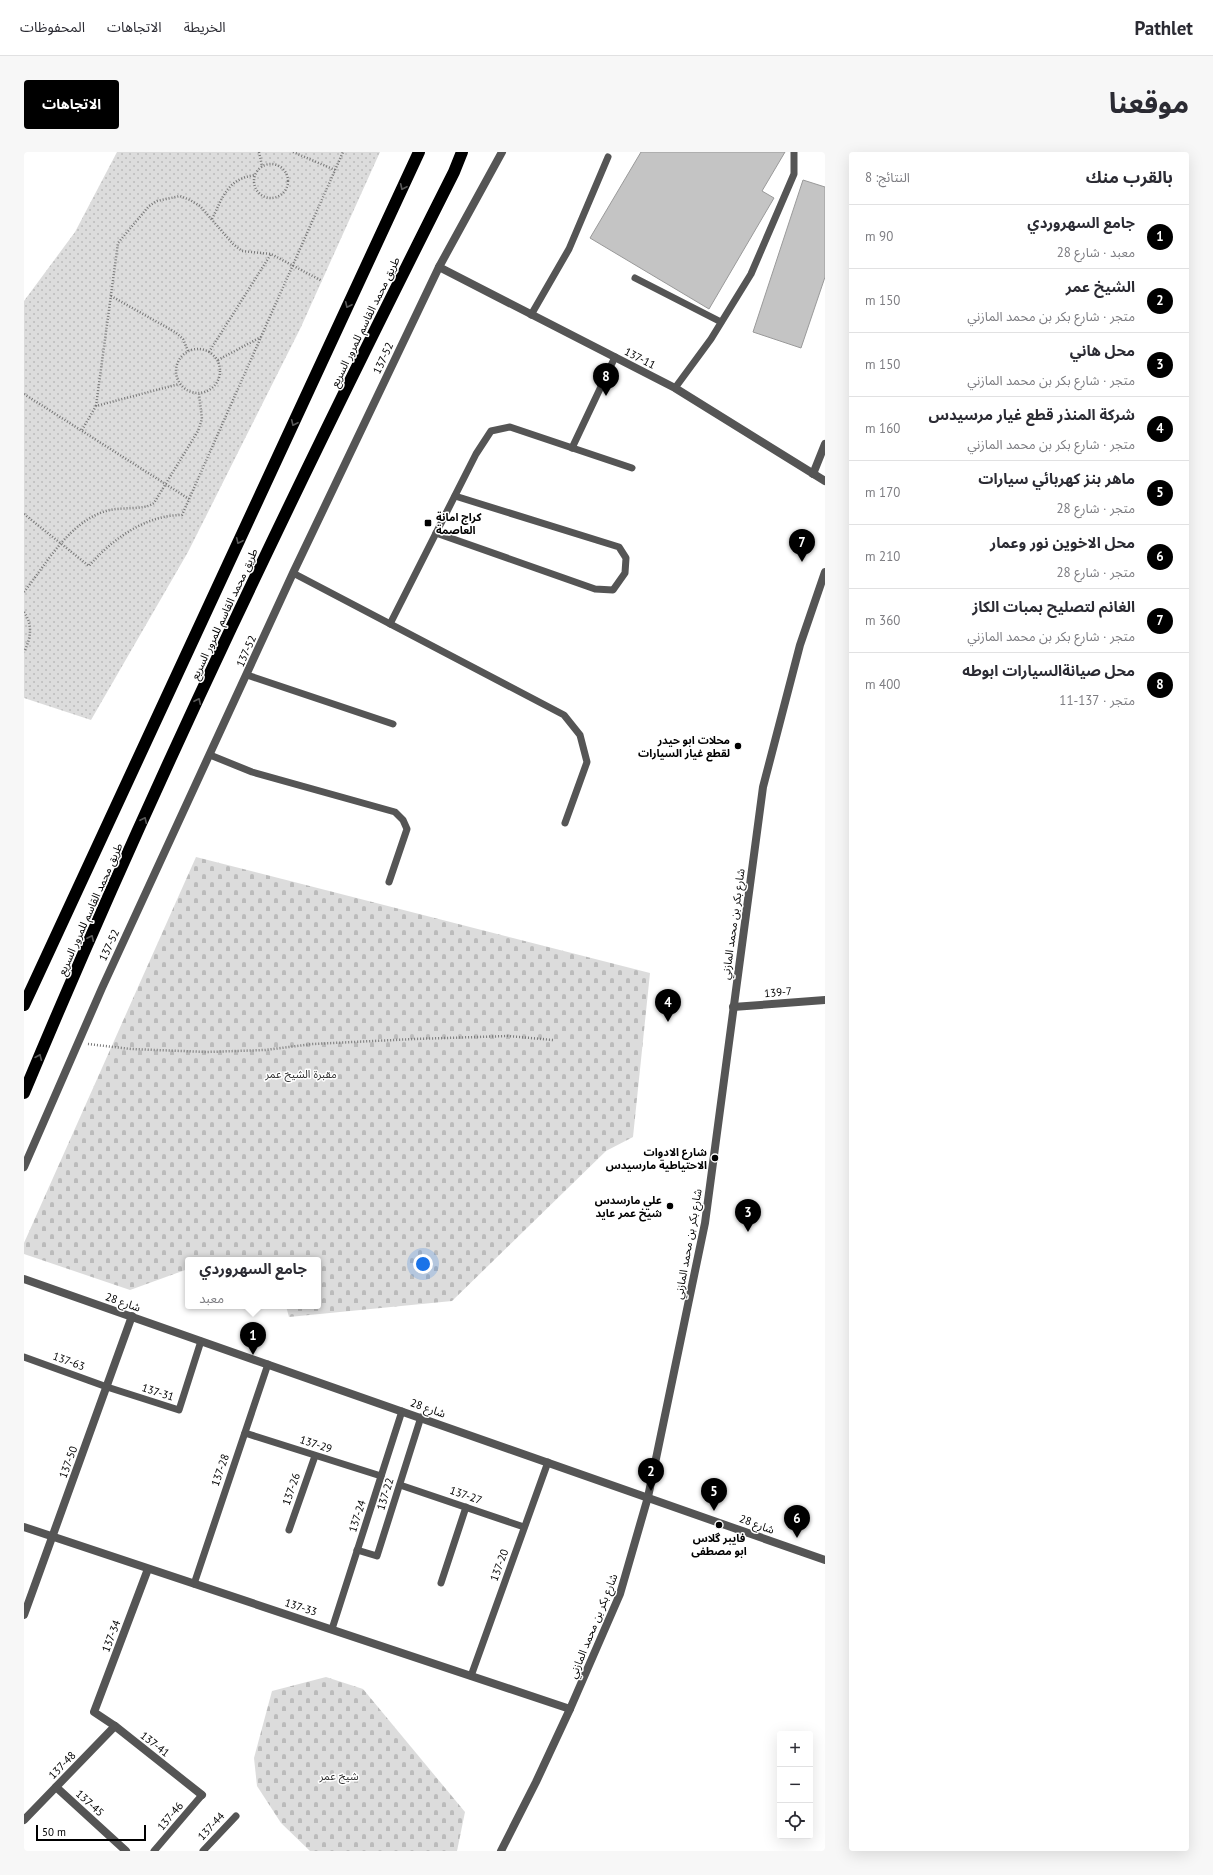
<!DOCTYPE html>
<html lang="ar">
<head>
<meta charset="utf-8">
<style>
  :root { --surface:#fff; --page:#f7f7f7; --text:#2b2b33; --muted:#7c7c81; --line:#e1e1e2; --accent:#000 }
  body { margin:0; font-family:"PT Sans","Noto Sans Arabic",sans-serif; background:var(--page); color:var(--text); direction:rtl }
  .controls { position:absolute; right:12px; bottom:12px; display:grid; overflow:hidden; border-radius:4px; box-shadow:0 4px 16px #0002 }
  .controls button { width:36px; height:36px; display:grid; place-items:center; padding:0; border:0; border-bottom:1px solid var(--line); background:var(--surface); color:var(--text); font:20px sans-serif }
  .scale { position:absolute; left:12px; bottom:10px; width:110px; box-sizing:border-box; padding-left:4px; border:2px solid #000; border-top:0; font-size:11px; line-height:14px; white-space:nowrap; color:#000; -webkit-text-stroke:3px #fff; paint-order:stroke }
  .you { position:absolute; left:399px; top:1112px; width:14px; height:14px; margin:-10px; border:3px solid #fff; border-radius:50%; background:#1a73e8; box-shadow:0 0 0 6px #1a73e833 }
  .badge { display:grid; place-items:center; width:26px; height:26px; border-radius:50%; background:var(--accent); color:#fff; font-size:13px; font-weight:700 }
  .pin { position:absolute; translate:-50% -33px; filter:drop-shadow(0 1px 2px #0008) }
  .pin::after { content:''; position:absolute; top:21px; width:14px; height:12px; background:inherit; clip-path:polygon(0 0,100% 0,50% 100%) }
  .popup { position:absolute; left:161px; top:1105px; width:136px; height:52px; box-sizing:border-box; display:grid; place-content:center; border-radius:4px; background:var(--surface); filter:drop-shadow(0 1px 3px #0005); font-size:13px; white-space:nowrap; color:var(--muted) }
  .popup b { font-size:15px; color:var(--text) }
  .popup::after { content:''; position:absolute; left:50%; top:100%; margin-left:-8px; border:8px solid transparent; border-top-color:var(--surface) }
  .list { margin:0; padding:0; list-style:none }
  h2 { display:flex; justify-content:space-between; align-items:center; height:52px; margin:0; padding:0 16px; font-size:17px }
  h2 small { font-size:13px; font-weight:400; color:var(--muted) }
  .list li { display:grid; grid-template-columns:26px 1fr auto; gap:12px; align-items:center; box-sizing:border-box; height:64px; padding:0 16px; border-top:1px solid var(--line) }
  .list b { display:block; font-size:15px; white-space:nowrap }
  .list p { margin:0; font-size:13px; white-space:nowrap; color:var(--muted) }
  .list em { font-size:13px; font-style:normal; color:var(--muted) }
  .icon { flex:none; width:22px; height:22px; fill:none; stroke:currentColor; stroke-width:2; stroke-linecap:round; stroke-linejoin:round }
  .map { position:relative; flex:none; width:801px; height:1699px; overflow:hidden; direction:ltr; border-radius:4px }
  header { display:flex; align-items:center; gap:24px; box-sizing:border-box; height:56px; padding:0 20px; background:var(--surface); border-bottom:1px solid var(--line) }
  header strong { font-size:19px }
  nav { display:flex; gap:22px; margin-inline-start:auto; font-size:14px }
  .intro { display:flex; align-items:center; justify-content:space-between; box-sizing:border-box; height:96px; padding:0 24px }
  h1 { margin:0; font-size:28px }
  .button { padding:10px 18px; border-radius:4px; background:var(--accent); color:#fff; font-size:14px; font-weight:700 }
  main { display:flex; gap:24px; padding:0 24px }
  aside { flex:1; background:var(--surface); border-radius:4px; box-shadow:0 4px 16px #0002 }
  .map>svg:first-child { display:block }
  .green { fill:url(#green-dots) }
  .cemetery { fill:url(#cemetery-stones) }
  .building { fill:#c4c4c4; stroke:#999 }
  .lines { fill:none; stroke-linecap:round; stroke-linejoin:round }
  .path { stroke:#777; stroke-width:2.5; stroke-dasharray:1 2; stroke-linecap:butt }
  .service { stroke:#555; stroke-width:7 }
  .minor { stroke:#555; stroke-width:8 }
  .motorway { stroke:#000; stroke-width:12 }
  .oneway { stroke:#595959 }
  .poi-dot { fill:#000; stroke:#fff; stroke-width:1.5 }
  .labels { text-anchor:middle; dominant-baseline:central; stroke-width:3; stroke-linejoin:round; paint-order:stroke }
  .street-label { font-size:11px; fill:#000; stroke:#fff }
  .poi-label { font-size:11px; font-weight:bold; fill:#000; stroke:#fff; text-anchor:end }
  .park-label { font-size:11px; fill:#333; stroke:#fff }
</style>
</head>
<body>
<header>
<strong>Pathlet</strong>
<nav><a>الخريطة</a><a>الاتجاهات</a><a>المحفوظات</a></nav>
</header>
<div class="intro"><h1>موقعنا</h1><a class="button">الاتجاهات</a></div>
<main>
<aside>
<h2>بالقرب منك<small>النتائج: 8</small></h2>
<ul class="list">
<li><span class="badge">1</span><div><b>جامع السهروردي</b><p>معبد · شارع 28</p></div><em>90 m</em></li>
<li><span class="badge">2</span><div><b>الشيخ عمر</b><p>متجر · شارع بكر بن محمد المازني</p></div><em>150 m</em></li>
<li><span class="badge">3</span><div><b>محل هاني</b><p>متجر · شارع بكر بن محمد المازني</p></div><em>150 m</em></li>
<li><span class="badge">4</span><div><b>شركة المنذر قطع غيار مرسيدس</b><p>متجر · شارع بكر بن محمد المازني</p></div><em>160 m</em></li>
<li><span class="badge">5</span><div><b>ماهر بنز كهربائي سيارات</b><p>متجر · شارع 28</p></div><em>170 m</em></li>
<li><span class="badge">6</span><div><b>محل الاخوين نور وعمار</b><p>متجر · شارع 28</p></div><em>210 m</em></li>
<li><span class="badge">7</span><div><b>الغانم لتصليح بمبات الكاز</b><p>متجر · شارع بكر بن محمد المازني</p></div><em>360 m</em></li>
<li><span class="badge">8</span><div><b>محل صيانةالسيارات ابوطه</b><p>متجر · 137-11</p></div><em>400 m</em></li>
</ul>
</aside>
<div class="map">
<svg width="801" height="1699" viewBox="0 0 801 1699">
  <defs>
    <pattern id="green-dots" width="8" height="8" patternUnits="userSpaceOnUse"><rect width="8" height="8" fill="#dcdcdc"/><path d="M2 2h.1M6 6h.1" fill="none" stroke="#bbb" stroke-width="1.8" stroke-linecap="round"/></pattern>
    <pattern id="cemetery-stones" width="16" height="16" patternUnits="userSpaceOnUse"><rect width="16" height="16" fill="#dcdcdc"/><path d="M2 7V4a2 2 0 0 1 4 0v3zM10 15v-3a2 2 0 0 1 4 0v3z" fill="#bbb"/></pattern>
  </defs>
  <rect width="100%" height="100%" fill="#fff"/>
  <!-- green -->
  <polygon class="green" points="93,0 356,0 277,175 164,400 67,568 0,546 0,149 51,80"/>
  <!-- cemetery -->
  <g class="cemetery">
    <polygon points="172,705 626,821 609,985 582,999 428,1149 265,1165 262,1154 294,1154 294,1108 164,1108 164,1117 106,1138 0,1102 0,1091"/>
    <polygon points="302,1525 339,1537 441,1660 433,1699 286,1699 257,1671 233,1634 230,1606 248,1539"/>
  </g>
  <!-- building -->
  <g class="building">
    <polygon points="617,0 761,0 738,39 750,46 685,157 566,86"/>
    <polygon points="779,28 801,35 801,125 777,196 729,180"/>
  </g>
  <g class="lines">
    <!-- path -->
    <g class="path">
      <polyline points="235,0 238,14"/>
      <polyline points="269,0 311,18"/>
      <circle cx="247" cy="29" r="17"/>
      <path d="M188,67C199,45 203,27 231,23"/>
      <polyline points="87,144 151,180 159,187 164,199"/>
      <circle cx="174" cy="219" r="22"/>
      <polyline points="185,200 247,102"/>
      <polyline points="194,208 237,185"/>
      <polyline points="0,242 165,347"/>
      <polyline points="72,254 94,91 125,54 133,49 156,44 166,48 176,54 209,92 218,99 247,102 298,129"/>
      <polyline points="58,278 72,254 155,232"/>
      <path d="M0,362L65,414C88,387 122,363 158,363L319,0"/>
      <path d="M0,440C23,411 45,370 82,359C98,354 119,359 130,351L174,279L178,267L175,242"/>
      <path d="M0,460C9,473 7,486 0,500"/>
      <polyline points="64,892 107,897 183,900 241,898 289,892 390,887 484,884 529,888"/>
    </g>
    <!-- service -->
    <g class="service">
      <polyline points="611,126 697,170"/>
      <polyline points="507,163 545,97 584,5"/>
      <polyline points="651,236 687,187 727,122 770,22 770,0"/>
      <polyline points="548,296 591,205"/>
      <polyline points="412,381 571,437 589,438 601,421 602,406 595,395 431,344"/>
      <polyline points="269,421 540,563 556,583 563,610 541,671"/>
      <polyline points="366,472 452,302 467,279 486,275 608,316"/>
      <polyline points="223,523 369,572"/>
      <polyline points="186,603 228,620 371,660 379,668 383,677 365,730"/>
      <polyline points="0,1205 83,1235 155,1258 177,1189"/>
      <polyline points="221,1281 357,1324"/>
      <polyline points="376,1333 500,1375"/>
      <polyline points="265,1378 291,1304"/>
      <polyline points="333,1398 353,1404 397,1265"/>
      <polyline points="417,1431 442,1355"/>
      <polyline points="170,1432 244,1212"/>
      <polyline points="308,1477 378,1259"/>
      <polyline points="447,1524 524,1310"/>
      <polyline points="130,1699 178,1643"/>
      <polyline points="179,1699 212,1664"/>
    </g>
    <!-- minor -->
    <g class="minor">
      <polyline points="415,115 651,236 801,329"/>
      <polyline points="789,322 801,292"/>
      <polyline points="709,855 801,848"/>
      <polyline points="0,1015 78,836 269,421 415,115 478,0"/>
      <polyline points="0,1127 801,1408"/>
      <polyline points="0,1375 546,1557"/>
      <polyline points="124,1417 70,1560 91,1574 178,1643"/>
      <polyline points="0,1463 108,1164"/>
      <polyline points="32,1635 102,1699"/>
      <polyline points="0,1668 91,1574"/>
      <polyline points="477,1699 512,1630 546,1557 596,1442 624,1345 681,1071 739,635 776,493 801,420"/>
    </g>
    <!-- motorway -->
    <g class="motorway">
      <polyline points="0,853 395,0"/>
      <path d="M0,941C130,629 278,322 430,20L438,0"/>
    </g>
  </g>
  <!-- one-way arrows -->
  <defs><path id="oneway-chevron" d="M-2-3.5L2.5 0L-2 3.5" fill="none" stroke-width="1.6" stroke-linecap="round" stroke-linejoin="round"/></defs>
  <g class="oneway">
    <use href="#oneway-chevron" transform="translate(379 35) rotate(115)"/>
    <use href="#oneway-chevron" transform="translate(324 153) rotate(115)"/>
    <use href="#oneway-chevron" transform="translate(270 271) rotate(115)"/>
    <use href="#oneway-chevron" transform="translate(215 389) rotate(115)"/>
    <use href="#oneway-chevron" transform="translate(174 549) rotate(-65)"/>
    <use href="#oneway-chevron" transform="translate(120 668) rotate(-65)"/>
    <use href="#oneway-chevron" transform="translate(67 786) rotate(-65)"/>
    <use href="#oneway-chevron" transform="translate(15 905) rotate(-67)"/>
  </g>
  <!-- markers -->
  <g class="poi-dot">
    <rect x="400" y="367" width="8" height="8" rx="2"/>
    <circle cx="714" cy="594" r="4"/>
    <circle cx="691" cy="1006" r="4"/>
    <circle cx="646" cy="1054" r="4"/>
    <circle cx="695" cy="1373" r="4"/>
  </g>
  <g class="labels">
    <!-- street labels -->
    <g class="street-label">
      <text transform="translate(341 170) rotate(-64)">طريق محمد القاسم للمرور السريع</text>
      <text transform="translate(359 206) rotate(-65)">137-52</text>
      <text transform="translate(616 206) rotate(27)">137-11</text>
      <text transform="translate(200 462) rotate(-65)">طريق محمد القاسم للمرور السريع</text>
      <text transform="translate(222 499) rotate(-66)">137-52</text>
      <text transform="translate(66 757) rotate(-66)">طريق محمد القاسم للمرور السريع</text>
      <text transform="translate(709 772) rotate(-82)">شارع بكر بن محمد المازني</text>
      <text transform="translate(85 793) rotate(-65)">137-52</text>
      <text transform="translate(754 840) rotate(-5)">139-7</text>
      <text transform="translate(664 1092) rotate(-80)">شارع بكر بن محمد المازني</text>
      <text transform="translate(99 1150) rotate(19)">شارع 28</text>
      <text transform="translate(45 1209) rotate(20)">137-63</text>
      <text transform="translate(134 1240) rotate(18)">137-31</text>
      <text transform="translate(404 1256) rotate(19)">شارع 28</text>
      <text transform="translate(292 1292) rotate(18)">137-29</text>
      <text transform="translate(44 1310) rotate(-70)">137-50</text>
      <text transform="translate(196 1318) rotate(-71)">137-28</text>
      <text transform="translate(267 1337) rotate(-71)">137-26</text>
      <text transform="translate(361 1342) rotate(-73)">137-22</text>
      <text transform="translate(442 1343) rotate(19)">137-27</text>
      <text transform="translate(333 1364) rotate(-72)">137-24</text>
      <text transform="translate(733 1372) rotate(20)">شارع 28</text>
      <text transform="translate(475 1413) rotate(-70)">137-20</text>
      <text transform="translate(277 1455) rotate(18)">137-33</text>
      <text transform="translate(569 1474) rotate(-68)">شارع بكر بن محمد المازني</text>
      <text transform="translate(87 1484) rotate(-69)">137-34</text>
      <text transform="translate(131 1592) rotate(38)">137-41</text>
      <text transform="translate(38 1613) rotate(-46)">137-48</text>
      <text transform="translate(66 1651) rotate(42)">137-45</text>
      <text transform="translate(146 1664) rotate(-50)">137-46</text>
      <text transform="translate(187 1674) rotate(-47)">137-44</text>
    </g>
    <!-- poi labels -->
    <g class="poi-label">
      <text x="412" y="365" text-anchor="start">كراج امانة<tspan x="412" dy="13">العاصمة</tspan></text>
      <text x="706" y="588">محلات ابو حيدر<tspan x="706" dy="13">لقطع غيار السيارات</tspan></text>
      <text x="683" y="1000">شارع الادوات<tspan x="683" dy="13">الاحتياطية مارسيدس</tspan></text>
      <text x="638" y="1048">علي مارسدس<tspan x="638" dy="13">شيخ عمر عايد</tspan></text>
      <text x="695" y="1386" text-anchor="middle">فايبر گلاس<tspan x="695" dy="13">ابو مصطفى</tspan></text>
    </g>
    <!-- park labels -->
    <g class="park-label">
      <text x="277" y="922">مقبرة الشيخ عمر</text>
      <text x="315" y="1624">شيخ عمر</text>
    </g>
  </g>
</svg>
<div class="controls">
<button>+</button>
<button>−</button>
<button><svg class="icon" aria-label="locate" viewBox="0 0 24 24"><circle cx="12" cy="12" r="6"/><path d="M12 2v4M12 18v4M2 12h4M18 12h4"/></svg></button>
</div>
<div class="scale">50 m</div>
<div class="you"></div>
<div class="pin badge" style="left:229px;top:1203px">1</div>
<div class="popup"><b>جامع السهروردي</b>معبد</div>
<div class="pin badge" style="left:627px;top:1339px">2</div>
<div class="pin badge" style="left:724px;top:1080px">3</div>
<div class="pin badge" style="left:644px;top:870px">4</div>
<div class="pin badge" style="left:690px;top:1359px">5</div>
<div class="pin badge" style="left:773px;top:1386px">6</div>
<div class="pin badge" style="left:778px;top:410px">7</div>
<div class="pin badge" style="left:582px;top:244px">8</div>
</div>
</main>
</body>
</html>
